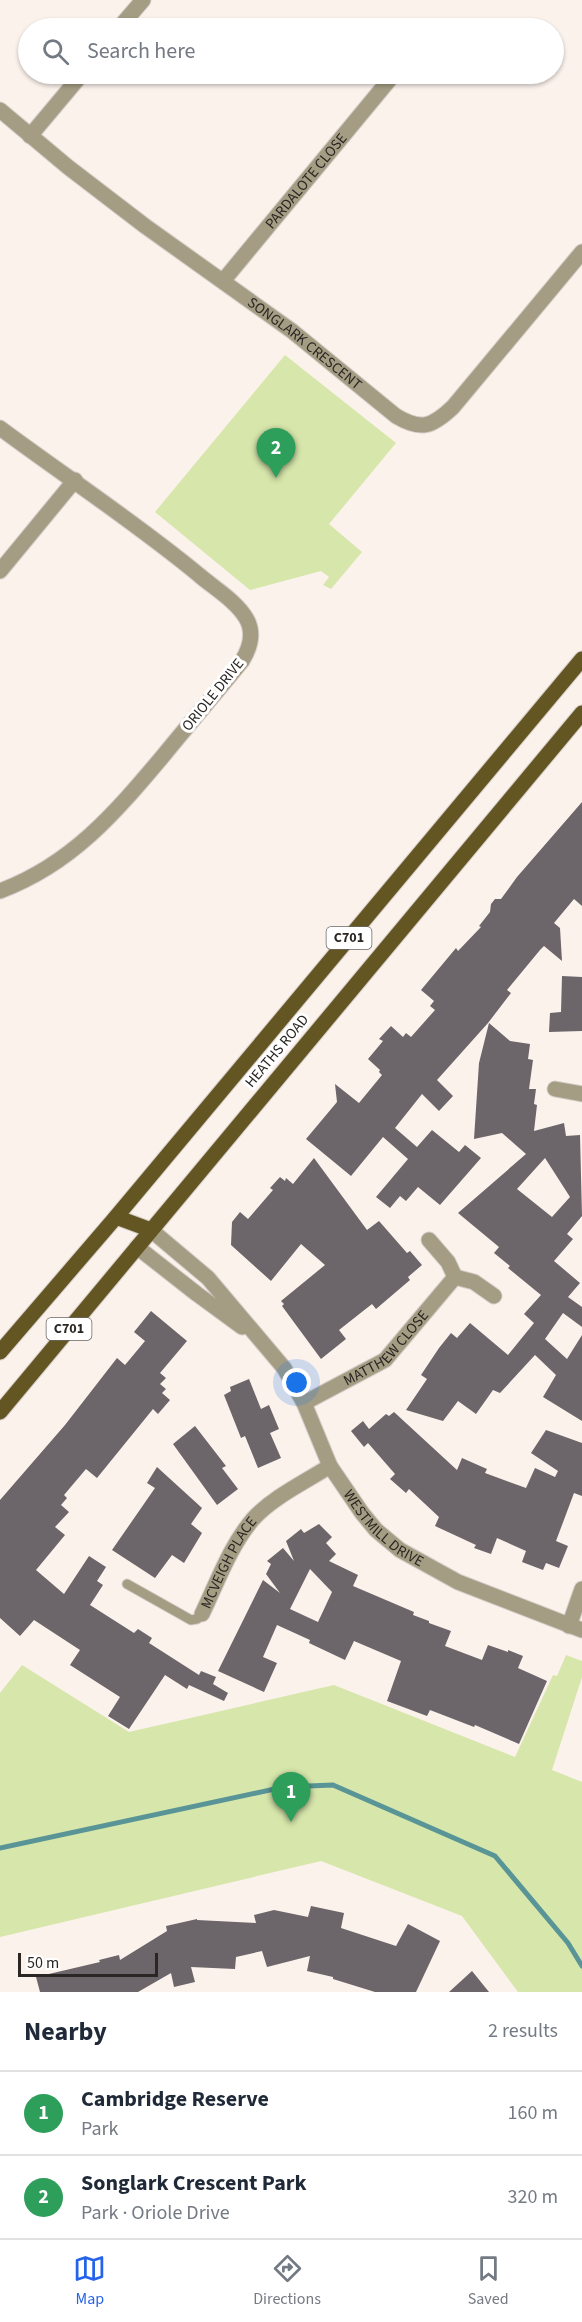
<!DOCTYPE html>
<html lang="en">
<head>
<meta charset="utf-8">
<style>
  :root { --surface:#fff; --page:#f6f6f7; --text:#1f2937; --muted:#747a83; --line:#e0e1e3; --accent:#2563eb }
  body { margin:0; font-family:"Source Sans 3",sans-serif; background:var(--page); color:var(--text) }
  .scale { position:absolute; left:18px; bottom:15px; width:140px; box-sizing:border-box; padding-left:6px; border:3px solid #2a2624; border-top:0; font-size:16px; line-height:21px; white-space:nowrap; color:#2a2624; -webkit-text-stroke:4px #fff; paint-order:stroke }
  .you { position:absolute; left:297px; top:1383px; width:21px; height:21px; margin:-15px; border:4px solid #fff; border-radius:50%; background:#1a73e8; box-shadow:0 0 0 9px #1a73e833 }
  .badge { display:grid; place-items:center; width:39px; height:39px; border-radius:50%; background:var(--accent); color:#fff; font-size:20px; font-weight:700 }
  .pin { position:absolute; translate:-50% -50px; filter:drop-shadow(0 2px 3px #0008) }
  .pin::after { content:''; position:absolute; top:32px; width:21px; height:18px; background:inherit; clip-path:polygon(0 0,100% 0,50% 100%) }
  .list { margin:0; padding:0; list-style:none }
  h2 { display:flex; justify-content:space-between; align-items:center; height:78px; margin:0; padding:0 24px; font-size:26px }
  h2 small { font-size:20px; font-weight:400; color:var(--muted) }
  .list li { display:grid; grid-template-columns:39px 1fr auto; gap:18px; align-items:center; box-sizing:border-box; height:84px; padding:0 24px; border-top:2px solid var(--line) }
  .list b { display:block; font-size:22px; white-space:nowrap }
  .list p { margin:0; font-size:20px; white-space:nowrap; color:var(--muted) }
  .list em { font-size:20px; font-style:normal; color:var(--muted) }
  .icon { flex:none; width:33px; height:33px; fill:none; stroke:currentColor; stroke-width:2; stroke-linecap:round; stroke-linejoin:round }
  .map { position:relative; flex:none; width:582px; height:1992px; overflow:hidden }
  .search { position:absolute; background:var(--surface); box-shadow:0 2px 4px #0004; left:18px; right:18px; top:18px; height:66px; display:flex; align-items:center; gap:15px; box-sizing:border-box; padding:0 21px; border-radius:33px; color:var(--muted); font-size:22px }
  .sheet { height:246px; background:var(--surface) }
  nav { display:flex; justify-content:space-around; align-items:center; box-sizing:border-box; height:84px; border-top:2px solid var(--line); background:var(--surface); font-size:16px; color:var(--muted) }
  nav a { display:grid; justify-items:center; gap:3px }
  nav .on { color:var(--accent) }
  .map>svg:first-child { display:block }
  .green { fill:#d7e6ab }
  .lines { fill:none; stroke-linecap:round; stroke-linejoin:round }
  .stream { stroke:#599596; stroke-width:5 }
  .building { fill:#6c656a; fill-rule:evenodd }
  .service-casing { stroke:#d5cdc8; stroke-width:11 }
  .minor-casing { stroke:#d5cdc8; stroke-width:17 }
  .primary-casing { stroke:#d5cdc8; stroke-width:17 }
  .service { stroke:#a59d83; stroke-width:9 }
  .minor { stroke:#a59d83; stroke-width:15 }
  .primary { stroke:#645622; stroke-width:15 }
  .labels { text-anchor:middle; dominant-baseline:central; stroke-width:6; stroke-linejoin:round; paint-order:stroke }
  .shield { fill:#fff; stroke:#6a6766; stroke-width:1.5 }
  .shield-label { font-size:14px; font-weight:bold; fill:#2a2624 }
  .street-label { font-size:15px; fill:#2a2624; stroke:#fff }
</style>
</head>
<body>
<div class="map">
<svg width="582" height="1992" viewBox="0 0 582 1992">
  <rect width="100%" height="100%" fill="#fbf2ec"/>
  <!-- green -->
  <g class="green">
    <polygon points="285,355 396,443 329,524 362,552 331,589 323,585 329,577 321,571 250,590 155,512"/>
    <polygon points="566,1655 582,1661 582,1677 552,1770 582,1782 582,1992 518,1992 462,1916 321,1861 0,1937 0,1693 22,1665 129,1732 334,1685 515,1757 553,1675 557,1676"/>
  </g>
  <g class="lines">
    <!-- stream -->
    <polyline class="stream" points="0,1848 284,1787 333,1785 495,1856 568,1943 582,1966"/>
  </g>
  <!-- building -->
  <g class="building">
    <polygon points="582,802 582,906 574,899 554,923 560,928 562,961 544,946 540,950 507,990 511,993 488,1023 437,1080 453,1096 439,1111 422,1094 395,1128 417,1147 432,1130 459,1152 465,1145 481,1158 440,1205 418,1187 406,1201 400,1196 390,1208 376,1197 408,1159 383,1137 351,1176 306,1139 337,1102 335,1084 359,1103 382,1075 379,1072 380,1070 368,1059 383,1041 379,1039 391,1026 403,1037 406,1033 411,1037 435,1010 430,1006 434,1001 421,990 456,948 458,951 481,927 479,926 490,912 491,904 495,899 501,899 517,877"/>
    <polygon points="562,976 582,977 582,1031 549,1032 550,1013 561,1012"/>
    <path d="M489,1023L510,1041L530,1044L528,1059L533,1060L529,1089H536L534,1104L537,1105L534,1131L564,1123L566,1136L580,1135L582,1216L567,1234L573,1239L554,1261L580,1283L568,1297L582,1307V1327L563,1313L545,1339L567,1359L582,1335V1421L543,1397L556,1375L535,1355L500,1393L493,1390L476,1414L458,1401L443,1421L406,1410L427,1379L421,1375L439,1348L451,1333L457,1338L470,1323L508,1355L534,1323L524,1314L541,1295L508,1268L510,1266L494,1253L499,1247L458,1213L526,1154L502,1133L474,1139L479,1063ZM545,1158L570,1197L552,1217L517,1189Z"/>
    <polygon points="314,1158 367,1230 379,1221 407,1253 410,1251 422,1265 408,1277 410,1280 376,1309 372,1304 339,1330 346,1339 321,1359 282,1306 284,1304 281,1301 325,1265 301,1244 271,1281 231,1245 232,1222 240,1212 248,1219 273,1190 270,1188 280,1177 285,1181 286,1178 293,1184"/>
    <polygon points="151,1311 187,1341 160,1373 166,1378 160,1384 166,1389 162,1393 170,1400 158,1414 153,1409 97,1478 86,1469 64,1495 67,1498 61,1505 69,1512 55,1527 65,1535 36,1570 64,1594 89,1556 106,1567 97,1581 103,1585 90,1605 134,1633 138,1629 152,1638 149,1643 199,1675 201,1671 216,1677 213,1684 228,1693 224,1701 189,1685 187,1689 165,1675 129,1729 108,1716 120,1697 70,1665 80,1650 34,1620 20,1636 0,1618 0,1500 65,1425 117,1358 125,1365 145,1341 134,1332"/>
    <polygon points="249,1379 261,1409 269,1405 279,1429 270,1433 281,1458 258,1468 245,1436 241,1438 224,1395 231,1391 230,1387"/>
    <polygon points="394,1412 457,1470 462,1458 487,1469 485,1473 526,1488 535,1468 555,1477 558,1471 531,1453 546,1430 582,1443 582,1496 574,1493 556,1541 568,1546 559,1568 546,1563 543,1570 522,1562 526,1551 497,1538 491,1554 474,1548 476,1545 435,1526 439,1517 409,1489 406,1493 390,1479 395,1474 368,1443 364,1447 351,1431 363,1421 369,1429 386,1414 389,1416"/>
    <polygon points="195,1426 226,1466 222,1468 238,1489 217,1505 173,1444"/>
    <polygon points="157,1467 202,1508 191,1524 202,1533 184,1563 172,1555 155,1578 112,1550 155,1488 147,1483"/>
    <path d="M319,1524L332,1537L326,1543L336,1554L329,1561L358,1575L353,1586L414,1612L413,1615L429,1621V1623L451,1631L445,1646L482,1660L488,1645L508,1652V1650L523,1656L518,1668L547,1681L519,1744L475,1725L474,1727L430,1710L427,1716L387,1701L401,1661L354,1641L345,1660L309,1643L310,1640L277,1625L263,1657L277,1663L264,1692L218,1671L263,1580L280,1593L266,1574L271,1564L267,1561L283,1548L294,1561L286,1541L301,1529L304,1533ZM310,1569L332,1592L318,1622L290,1609Z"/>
    <polygon points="311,1906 344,1913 341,1928 396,1946 408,1924 440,1941 416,1992 375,1992 333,1979 333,1977 307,1971 310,1956 267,1967 262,1951 236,1957 235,1969 191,1967 195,1982 174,1987 171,1973 138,1992 40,1992 36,1977 100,1962 99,1960 119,1955 120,1960 167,1931 166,1926 197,1919 197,1920 256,1923 254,1915 274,1910 308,1917"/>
    <polygon points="472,1971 489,1992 449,1992"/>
  </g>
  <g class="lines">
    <!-- service casing -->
    <g class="service-casing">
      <polyline id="service" points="127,1584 191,1620 197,1619 202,1614"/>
    </g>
    <!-- minor casing -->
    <g class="minor-casing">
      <g id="minor">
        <polyline points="119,28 143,0"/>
        <path id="s1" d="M0,110L68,167L145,226L292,331L396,416C421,431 432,427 453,407L582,252"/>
        <polyline points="30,136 82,74"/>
        <path id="s2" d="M223,281L390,79"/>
        <path d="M0,428C66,477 135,522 199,575C214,588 236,601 246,618C255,633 250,648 242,661C216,693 189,724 163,756C115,813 72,864 0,891"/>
        <polyline points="0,571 75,480"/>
        <polyline points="555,1089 582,1094"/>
        <path id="s3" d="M151,1230L208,1278L284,1368L304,1403L330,1466L362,1513L376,1530L400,1550L458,1582L582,1630"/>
        <polyline points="429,1240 448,1262 455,1277"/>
        <polyline points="137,1247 197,1294 242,1327"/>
        <polyline points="455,1277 474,1282 494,1296"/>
        <path id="s4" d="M304,1403L385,1360L455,1277"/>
        <path id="s5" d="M202,1614C217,1583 230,1546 253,1519C273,1497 305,1482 330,1466"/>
        <polyline points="569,1626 582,1589"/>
      </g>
    </g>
    <!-- primary casing -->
    <g class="primary-casing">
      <g id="primary">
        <polyline points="116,1217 151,1230"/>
        <polyline points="0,1352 116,1217 582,659"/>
        <polyline points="0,1412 582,713"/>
      </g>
    </g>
    <!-- service -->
    <use href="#service" class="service"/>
    <!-- minor -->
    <use href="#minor" class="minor"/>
    <!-- primary -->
    <use href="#primary" class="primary"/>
  </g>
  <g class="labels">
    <!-- shield labels -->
    <g class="shield">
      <rect x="326.5" y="927" width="45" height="22" rx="4.5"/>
      <rect x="46.5" y="1318" width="45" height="22" rx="4.5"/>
    </g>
    <g class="shield-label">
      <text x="349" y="938">C701</text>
      <text x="69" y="1329">C701</text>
    </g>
    <!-- street labels -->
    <g class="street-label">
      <text stroke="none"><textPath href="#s2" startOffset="130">PARDALOTE CLOSE</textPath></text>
      <text stroke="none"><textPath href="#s1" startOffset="384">SONGLARK CRESCENT</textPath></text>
      <text transform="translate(213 695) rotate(-51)">ORIOLE DRIVE</text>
      <text transform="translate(277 1051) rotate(-50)">HEATHS ROAD</text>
      <text stroke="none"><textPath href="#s4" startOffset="100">MATTHEW CLOSE</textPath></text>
      <text stroke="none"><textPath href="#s3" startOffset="384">WESTMILL DRIVE</textPath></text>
      <text stroke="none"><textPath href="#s5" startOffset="58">MCVEIGH PLACE</textPath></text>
    </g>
  </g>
</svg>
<div class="scale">50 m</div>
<div class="you"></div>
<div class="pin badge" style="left:291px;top:1822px;background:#2e9e5b">1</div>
<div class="pin badge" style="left:276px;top:478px;background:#2e9e5b">2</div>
<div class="search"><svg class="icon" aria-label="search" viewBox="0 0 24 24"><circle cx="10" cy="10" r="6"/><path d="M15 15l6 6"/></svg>Search here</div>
</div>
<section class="sheet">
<h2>Nearby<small>2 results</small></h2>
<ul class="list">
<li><span class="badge" style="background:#2e9e5b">1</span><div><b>Cambridge Reserve</b><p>Park</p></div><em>160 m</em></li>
<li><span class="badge" style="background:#2e9e5b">2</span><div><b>Songlark Crescent Park</b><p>Park · Oriole Drive</p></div><em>320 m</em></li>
</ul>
</section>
<nav>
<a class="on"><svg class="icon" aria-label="map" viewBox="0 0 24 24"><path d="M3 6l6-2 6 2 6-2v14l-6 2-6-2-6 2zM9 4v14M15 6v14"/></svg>Map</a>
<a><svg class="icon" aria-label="directions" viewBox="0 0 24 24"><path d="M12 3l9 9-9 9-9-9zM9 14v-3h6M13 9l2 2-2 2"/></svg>Directions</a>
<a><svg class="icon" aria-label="saved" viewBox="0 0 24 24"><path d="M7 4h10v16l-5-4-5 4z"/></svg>Saved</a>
</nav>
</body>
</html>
